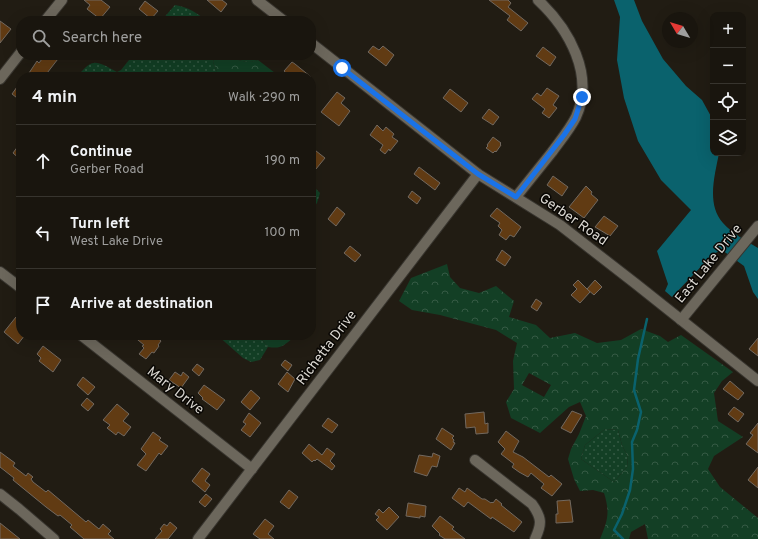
<!DOCTYPE html>
<html lang="en">
<head>
<meta charset="utf-8">
<style>
  :root { --surface:#19150e; --page:#26221c; --text:#f1f3f6; --muted:#9f9f9e; --line:#37342e }
  body { margin:0; font-family:Overpass,sans-serif; background:var(--page); color:var(--text) }
  .controls { position:absolute; right:12px; top:12px; display:grid; overflow:hidden; border-radius:8px; box-shadow:0 4px 16px #0002 }
  .controls button { width:36px; height:36px; display:grid; place-items:center; padding:0; border:0; border-bottom:1px solid var(--line); background:var(--surface); color:var(--text); font:20px sans-serif }
  .compass { position:absolute; left:662px; top:12px; width:36px; height:36px; border-radius:50%; background:var(--surface); box-shadow:0 4px 16px #0002; rotate:308deg }
  .stop { position:absolute; width:12px; height:12px; margin:-9px; border:3px solid #1a73e8; border-radius:50%; background:#fff }
  .stop.end { background:#1a73e8; border-color:#fff; box-shadow:0 1px 4px #0008 }
  .list { margin:0; padding:0; list-style:none }
  h2 { display:flex; justify-content:space-between; align-items:center; height:52px; margin:0; padding:0 16px; font-size:17px }
  h2 small { font-size:13px; font-weight:400; color:var(--muted) }
  .list li { display:grid; grid-template-columns:26px 1fr auto; gap:12px; align-items:center; box-sizing:border-box; height:72px; padding:0 16px; border-top:1px solid var(--line) }
  .list b { display:block; font-size:15px; white-space:nowrap }
  .list p { margin:0; font-size:13px; white-space:nowrap; color:var(--muted) }
  .list em { font-size:13px; font-style:normal; color:var(--muted) }
  .icon { flex:none; width:22px; height:22px; fill:none; stroke:currentColor; stroke-width:2; stroke-linecap:round; stroke-linejoin:round }
  .map { position:relative; flex:none; width:758px; height:539px; overflow:hidden }
  .search { position:absolute; background:var(--surface); box-shadow:0 4px 16px #0002; left:16px; top:16px; width:300px; height:44px; display:flex; align-items:center; gap:10px; box-sizing:border-box; padding:0 14px; border-radius:16px; color:var(--muted); font-size:15px }
  .panel { position:absolute; background:var(--surface); box-shadow:0 4px 16px #0002; left:16px; top:72px; width:300px; height:268px; border-radius:16px }
  .map>svg:first-child { display:block }
  .grass { fill:url(#grass-dots) }
  .forest { fill:url(#forest-crowns); fill-rule:evenodd }
  .water { fill:#0a626d }
  .lines { fill:none; stroke-linecap:round; stroke-linejoin:round }
  .stream { stroke:#0a626d; stroke-width:2.5 }
  .building { fill:#613b13; stroke:#726960 }
  .minor-casing { stroke:#38352f; stroke-width:12 }
  .minor { stroke:#6c675c; stroke-width:10 }
  .route { stroke:#1a73e8; stroke-width:5 }
  .labels { text-anchor:middle; dominant-baseline:central; stroke-width:3; stroke-linejoin:round; paint-order:stroke }
  .street-label { font-size:14px; fill:#d9d6d0; stroke:#090704 }
</style>
</head>
<body>
<div class="map">
<svg width="758" height="539" viewBox="0 0 758 539">
  <defs>
    <pattern id="grass-dots" width="8" height="8" patternUnits="userSpaceOnUse"><rect width="8" height="8" fill="#133f25"/><path d="M2 2h.1M6 6h.1" fill="none" stroke="#355a44" stroke-width="1.8" stroke-linecap="round"/></pattern>
    <pattern id="forest-crowns" width="20" height="18" patternUnits="userSpaceOnUse"><rect width="20" height="18" fill="#133f25"/><path d="M2 6a3 3 0 1 1 6 0M12 15a3 3 0 1 1 6 0" fill="none" stroke="#355a44"/></pattern>
  </defs>
  <rect width="100%" height="100%" fill="#211c13"/>
  <!-- grass -->
  <g class="grass">
    <path d="M175,5C188,7 197,13 207,21H161Z"/>
    <path d="M133,55H216L213,62L219,77H77C93,57 96,61 117,72L121,70Z"/>
    <path d="M225,55H252L258,60C246,65 237,59 225,55Z"/>
    <polygon points="311,184 320,193 317,203 311,211"/>
    <polygon points="217,335 258,335 268,347 260,360 251,362 243,358"/>
    <polygon points="605,429 618,430 622,445 628,457 627,467 614,482 581,459 585,445"/>
  </g>
  <!-- forest -->
  <g class="forest">
    <path d="M216,55C233,55 243,66 258,60L279,76L278,77H219L213,62Z"/>
    <path d="M447,264L450,277L460,288L479,293L496,286L514,301L509,317L536,325L550,338L575,333L597,343L621,340L641,329L660,336L668,342L681,335L733,372L722,381L714,393L718,421L743,437L714,456L708,469L720,487L758,518V539H648L645,524L631,532L629,539H600C608,520 610,512 604,493L593,490L580,491L574,479L568,459L571,449L579,434L586,416L580,402L569,407L540,433L511,418L506,402L514,389L513,361L517,343L496,330L440,315L412,310L399,301L411,278ZM529,373L551,385L544,397L522,385ZM605,429L618,430L622,445L628,457L627,467L614,482L581,459L585,445Z"/>
    <path d="M258,335H293V338C283,346 281,349 268,347Z"/>
  </g>
  <!-- water -->
  <path class="water" d="M614,0H634L642,21L663,59L686,86L702,100L713,120V153H719C715,175 706,204 723,223C732,233 746,241 758,248V299L753,292L744,266L722,250L713,254L672,297L665,291L668,284L657,251L691,210L661,180L638,141L624,98L617,60L620,17Z"/>
  <g class="lines">
    <!-- stream -->
    <polyline class="stream" points="623,539 614,530 622,514 630,490 633,469 632,442 637,430 641,412 634,390 638,359 647,319"/>
  </g>
  <!-- building -->
  <g class="building">
    <polygon points="84,0 101,0 110,7 100,19 87,9 90,5"/>
    <polygon points="207,0 222,0 227,4 221,12"/>
    <polygon points="489,0 508,0 511,3 508,7 528,23 521,31 507,20 510,16"/>
    <polygon points="145,1 158,11 151,19 139,9"/>
    <polygon points="0,21 11,29 0,43"/>
    <polygon points="373,46 379,50 383,46 394,55 386,66 368,52"/>
    <polygon points="543,47 556,57 550,66 536,56"/>
    <polygon points="45,55 61,55 44,77 35,77 29,73 37,61 39,63"/>
    <polygon points="292,62 295,64 311,77 291,77 284,71"/>
    <polygon points="17,87 21,90 21,101 12,94"/>
    <polygon points="547,88 559,96 553,105 557,108 549,118 542,113 545,109 532,99 537,93 541,96"/>
    <polygon points="450,89 468,103 461,112 443,98"/>
    <polygon points="337,92 345,98 341,103 350,111 339,126 321,112"/>
    <polygon points="489,109 499,117 493,125 482,118"/>
    <polygon points="377,125 383,131 386,127 394,134 392,137 398,141 390,151 389,149 385,154 380,150 383,145 370,135"/>
    <polygon points="493,137 501,143 500,144 501,145 496,152 495,151 493,153 486,148 488,146 487,145"/>
    <polygon points="21,142 21,160 13,153"/>
    <polygon points="311,147 325,158 316,169 311,165"/>
    <polygon points="419,167 440,183 435,190 414,174"/>
    <polygon points="553,176 568,187 562,196 547,185"/>
    <polygon points="586,186 592,192 591,194 598,200 584,218 569,207"/>
    <polygon points="412,191 421,198 417,204 408,197"/>
    <polygon points="337,207 345,214 336,226 328,219"/>
    <polygon points="497,208 521,227 514,237 510,235 506,240 499,235 502,230 498,226 500,223 490,216"/>
    <polygon points="604,216 618,226 610,236 595,227"/>
    <polygon points="350,246 361,255 355,262 344,253"/>
    <polygon points="502,250 511,257 505,266 496,260"/>
    <polygon points="578,280 590,292 580,303 571,295 577,289 573,285"/>
    <polygon points="595,280 602,287 594,295 587,289"/>
    <polygon points="536,299 542,303 537,311 531,307"/>
    <polygon points="16,317 21,322 18,326 21,328 21,335 25,335 18,344 4,332"/>
    <polygon points="132,335 154,335 161,341 158,345 159,346 154,353 152,352 146,359 139,354 144,348 142,346 144,345"/>
    <polygon points="758,338 758,356 749,349"/>
    <polygon points="43,346 61,360 53,372 39,361 41,358 37,354"/>
    <polygon points="285,360 292,365 288,371 281,365"/>
    <polygon points="197,364 204,369 199,376 192,370"/>
    <polygon points="175,372 181,376 183,372 189,377 181,388 169,380"/>
    <polygon points="287,372 295,379 288,392 278,384"/>
    <polygon points="83,377 95,387 88,395 77,385"/>
    <polygon points="730,381 744,393 738,400 723,389"/>
    <polygon points="204,385 225,400 217,410 202,399 203,398 198,393"/>
    <polygon points="251,390 260,398 250,410 241,402"/>
    <polygon points="87,398 94,404 88,411 81,405"/>
    <polygon points="117,404 129,414 123,421 131,427 124,436 118,432 116,435 107,428 110,425 103,420"/>
    <polygon points="734,407 744,414 738,422 728,414"/>
    <polygon points="572,411 582,415 571,433 561,428"/>
    <polygon points="484,412 485,424 488,423 488,433 476,434 475,427 466,428 465,414"/>
    <polygon points="249,413 261,423 250,437 241,430 246,424 243,422"/>
    <polygon points="328,418 338,425 332,433 322,426"/>
    <polygon points="758,423 758,453 746,444 753,435 750,433"/>
    <polygon points="442,428 454,436 452,438 454,440 453,442 455,443 451,450 436,439"/>
    <polygon points="506,431 519,441 513,452 523,457 549,477 551,475 562,484 552,496 541,488 544,484 531,473 528,477 519,472 512,467 514,464 501,454 505,449 498,442"/>
    <polygon points="153,432 161,438 159,440 168,446 161,455 159,453 146,471 137,465 146,454 141,449"/>
    <polygon points="309,444 322,455 327,448 335,454 330,461 335,466 332,470 317,459 315,461 314,460 312,462 302,453"/>
    <polygon points="0,452 15,463 13,466 26,476 28,473 33,477 31,479 33,482 46,492 48,490 86,522 88,520 99,529 103,524 111,531 108,534 114,539 84,539 70,527 72,525 60,515 58,516 46,507 13,480 14,478 0,467"/>
    <polygon points="433,453 440,456 437,467 432,466 427,476 414,472 419,455 432,457"/>
    <polygon points="758,467 758,488 748,480"/>
    <polygon points="202,468 210,474 205,481 210,485 205,492 192,481"/>
    <polygon points="459,488 465,492 467,488 482,499 485,499 491,503 492,502 493,503 496,499 502,504 501,505 522,522 514,532 492,517 491,519 468,502 464,507 452,498"/>
    <polygon points="289,490 298,497 289,509 280,502"/>
    <polygon points="206,494 212,499 205,507 199,502"/>
    <polygon points="570,500 573,522 556,523 556,514 558,514 557,501"/>
    <polygon points="408,503 426,506 425,517 420,516 420,518 406,516"/>
    <polygon points="389,507 399,517 387,530 376,520 379,517 375,514 379,509 383,513"/>
    <polygon points="440,516 454,527 452,529 465,539 445,539 439,535 440,534 432,526"/>
    <polygon points="265,519 274,526 268,534 274,539 260,539 253,534"/>
    <polygon points="170,522 177,528 168,539 155,539 162,531 160,529 164,524 167,526"/>
    <polygon points="0,523 20,539 0,539"/>
  </g>
  <g class="lines">
    <!-- minor casing -->
    <g class="minor-casing">
      <g id="minor">
        <polyline points="257,0 284,21"/>
        <polyline points="45,21 62,0"/>
        <polyline points="311,43 478,174 560,225 636,284 758,381"/>
        <polyline points="0,79 21,52"/>
        <path d="M516,197C528,182 540,167 552,152C560,141 570,129 576,117C595,75 569,29 538,0"/>
        <polyline points="0,272 21,288"/>
        <polyline points="681,320 758,226"/>
        <polyline points="81,335 252,469"/>
        <path d="M475,460L532,504C542,518 542,524 535,539"/>
        <polyline points="0,494 19,509 54,539"/>
        <polyline points="198,539 478,174"/>
      </g>
    </g>
    <!-- minor -->
    <use href="#minor" class="minor"/>
  </g>
  <g class="lines">
    <!-- route -->
    <polyline class="route" points="342,68 478,174 516,197 564,135 575,119 582,97"/>
  </g>
  <g class="labels">
    <!-- street labels -->
    <g class="street-label">
      <text transform="translate(573 220) rotate(35)">Gerber Road</text>
      <text transform="translate(709 264) rotate(-51)">East Lake Drive</text>
      <text transform="translate(327 348) rotate(-53)">Richetta Drive</text>
      <text transform="translate(175 391) rotate(38)">Mary Drive</text>
    </g>
  </g>
</svg>
<div class="controls">
<button>+</button>
<button>−</button>
<button><svg class="icon" aria-label="locate" viewBox="0 0 24 24"><circle cx="12" cy="12" r="6"/><path d="M12 2v4M12 18v4M2 12h4M18 12h4"/></svg></button>
<button><svg class="icon" aria-label="layers" viewBox="0 0 24 24"><path d="M12 4l9 5-9 5-9-5zM3 14l9 5 9-5"/></svg></button>
</div>
<svg class="compass" viewBox="-18 -18 36 36"><path d="M0-13l5 13h-10z" fill="#e53935"/><path d="M0 13l5-13h-10z" fill="#9f9f9e"/></svg>
<div class="stop" style="left:342px;top:68px"></div>
<div class="stop end" style="left:582px;top:97px"></div>
<div class="search"><svg class="icon" aria-label="search" viewBox="0 0 24 24"><circle cx="10" cy="10" r="6"/><path d="M15 15l6 6"/></svg>Search here</div>
<section class="panel">
<h2>4 min<small>Walk · 290 m</small></h2>
<ul class="list">
<li><svg class="icon" aria-label="ahead" viewBox="0 0 24 24"><path d="M12 20V5M6 11l6-6 6 6"/></svg><div><b>Continue</b><p>Gerber Road</p></div><em>190 m</em></li>
<li><svg class="icon" aria-label="left" viewBox="0 0 24 24"><path d="M17 20v-9H6M10 6l-5 5 5 5"/></svg><div><b>Turn left</b><p>West Lake Drive</p></div><em>100 m</em></li>
<li><svg class="icon" aria-label="arrive" viewBox="0 0 24 24"><path d="M6 21V4h12l-3 4 3 4H6"/></svg><div><b>Arrive at destination</b></div></li>
</ul>
</section>
</div>
</body>
</html>
